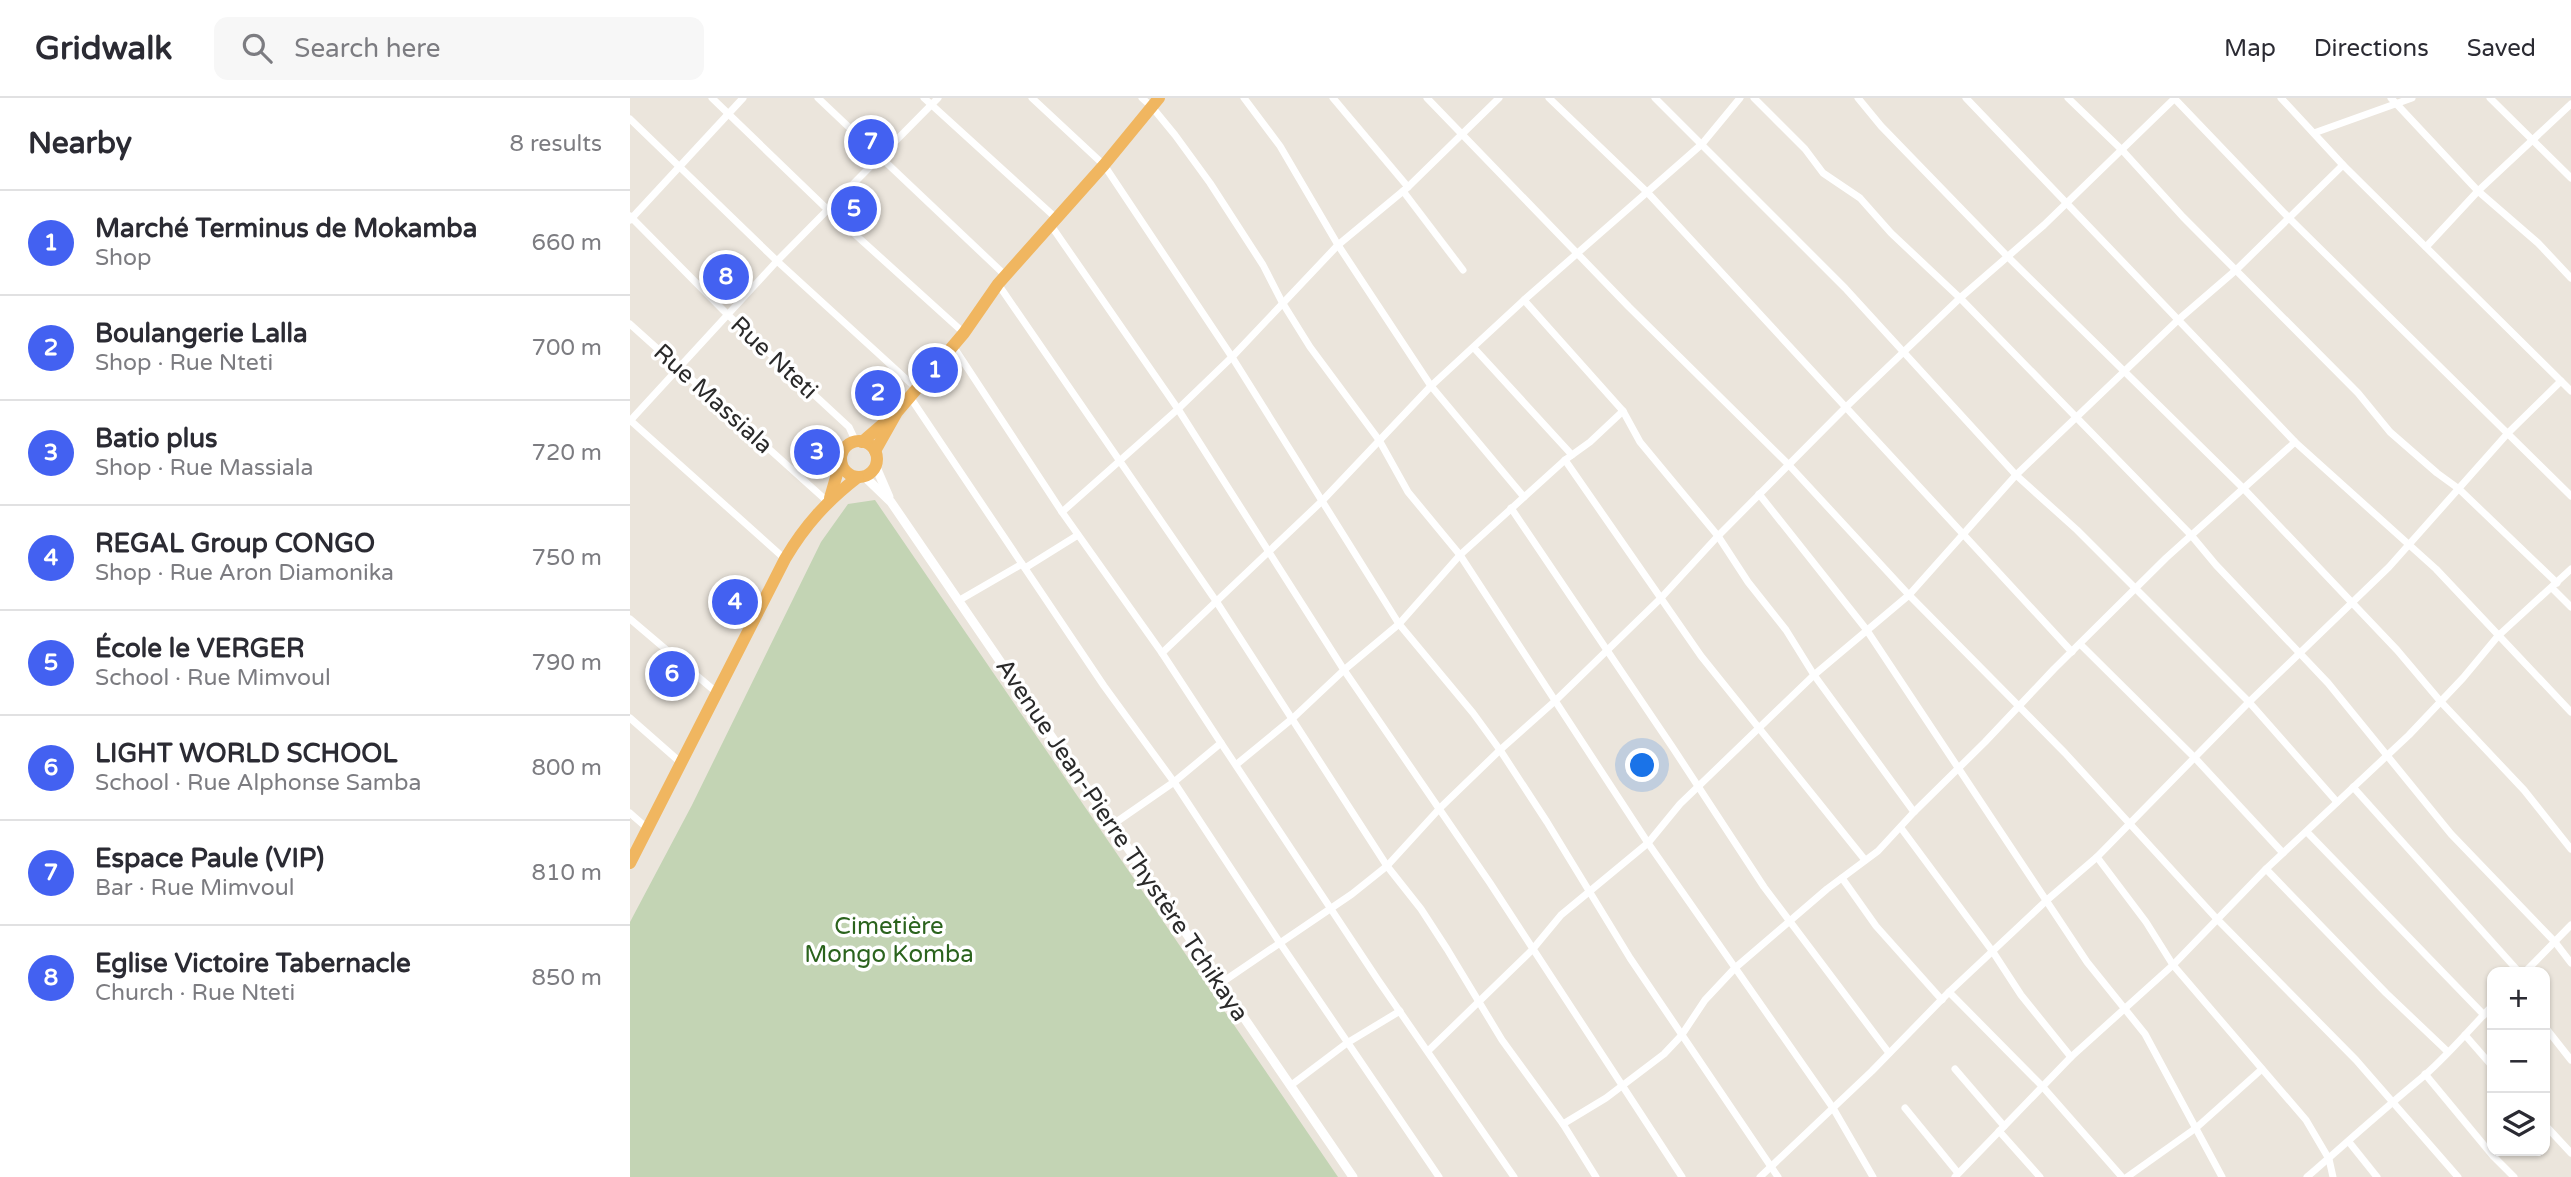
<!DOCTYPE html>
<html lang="en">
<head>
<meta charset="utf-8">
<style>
  :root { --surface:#fff; --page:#f7f7f7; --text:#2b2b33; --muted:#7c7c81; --line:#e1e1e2; --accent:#4361f1 }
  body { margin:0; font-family:"Varela Round",sans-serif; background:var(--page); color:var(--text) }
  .controls { position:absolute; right:21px; bottom:21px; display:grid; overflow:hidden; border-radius:14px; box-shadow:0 2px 5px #0004 }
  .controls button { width:63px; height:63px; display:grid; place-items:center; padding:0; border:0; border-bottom:2px solid var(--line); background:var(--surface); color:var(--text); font:35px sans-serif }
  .you { position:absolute; left:1013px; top:668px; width:24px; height:24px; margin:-18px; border:5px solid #fff; border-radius:50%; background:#1a73e8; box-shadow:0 0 0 10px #1a73e833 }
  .badge { display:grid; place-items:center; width:46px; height:46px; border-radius:50%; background:var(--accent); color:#fff; font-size:23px; font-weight:700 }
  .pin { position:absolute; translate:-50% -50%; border:4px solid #fff; box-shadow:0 2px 7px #0006 }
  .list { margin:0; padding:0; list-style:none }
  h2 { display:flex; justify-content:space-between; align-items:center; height:91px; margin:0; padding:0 28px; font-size:30px }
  h2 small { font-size:23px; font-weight:400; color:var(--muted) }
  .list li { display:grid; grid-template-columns:46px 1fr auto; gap:21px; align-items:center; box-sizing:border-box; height:105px; padding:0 28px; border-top:2px solid var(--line) }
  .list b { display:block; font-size:26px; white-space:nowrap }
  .list p { margin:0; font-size:23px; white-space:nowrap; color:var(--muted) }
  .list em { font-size:23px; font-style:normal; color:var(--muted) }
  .icon { flex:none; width:38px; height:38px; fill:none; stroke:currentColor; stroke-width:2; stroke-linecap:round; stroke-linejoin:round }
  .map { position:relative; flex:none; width:1941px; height:1079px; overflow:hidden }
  header { display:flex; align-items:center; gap:42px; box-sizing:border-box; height:98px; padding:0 35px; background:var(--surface); border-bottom:2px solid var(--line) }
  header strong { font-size:33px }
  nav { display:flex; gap:38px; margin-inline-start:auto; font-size:24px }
  .search { width:490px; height:63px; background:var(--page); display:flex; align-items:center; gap:18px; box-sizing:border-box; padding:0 24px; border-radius:14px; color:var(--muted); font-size:26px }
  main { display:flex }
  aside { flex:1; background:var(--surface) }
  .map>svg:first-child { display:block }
  .cemetery { fill:#c3d4b4 }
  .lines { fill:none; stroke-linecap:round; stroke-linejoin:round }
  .minor { stroke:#fff; stroke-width:7 }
  .tertiary { stroke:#fff; stroke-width:9 }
  .trunk { stroke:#f0b660; stroke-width:12 }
  .labels { text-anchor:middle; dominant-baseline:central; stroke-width:7; stroke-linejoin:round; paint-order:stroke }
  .street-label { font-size:24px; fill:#2a2a2a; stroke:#fff }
  .park-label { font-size:24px; fill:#2b631d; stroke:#fff }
</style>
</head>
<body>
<header>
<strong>Gridwalk</strong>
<div class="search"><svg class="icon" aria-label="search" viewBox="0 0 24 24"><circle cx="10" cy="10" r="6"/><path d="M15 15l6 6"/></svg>Search here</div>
<nav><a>Map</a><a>Directions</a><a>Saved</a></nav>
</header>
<main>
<aside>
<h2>Nearby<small>8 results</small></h2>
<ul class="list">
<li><span class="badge">1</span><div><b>Marché Terminus de Mokamba</b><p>Shop</p></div><em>660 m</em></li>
<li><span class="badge">2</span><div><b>Boulangerie Lalla</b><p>Shop · Rue Nteti</p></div><em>700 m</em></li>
<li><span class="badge">3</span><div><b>Batio plus</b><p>Shop · Rue Massiala</p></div><em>720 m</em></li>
<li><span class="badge">4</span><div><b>REGAL Group CONGO</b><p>Shop · Rue Aron Diamonika</p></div><em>750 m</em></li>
<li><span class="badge">5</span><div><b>École le VERGER</b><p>School · Rue Mimvoul</p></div><em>790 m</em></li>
<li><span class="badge">6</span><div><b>LIGHT WORLD SCHOOL</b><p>School · Rue Alphonse Samba</p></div><em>800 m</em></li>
<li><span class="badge">7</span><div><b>Espace Paule (VIP)</b><p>Bar · Rue Mimvoul</p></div><em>810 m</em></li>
<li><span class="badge">8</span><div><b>Eglise Victoire Tabernacle</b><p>Church · Rue Nteti</p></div><em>850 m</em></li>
</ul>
</aside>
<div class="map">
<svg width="1941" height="1079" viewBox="0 0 1941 1079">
  <rect width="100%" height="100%" fill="#ebe5dc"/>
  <!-- cemetery -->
  <polygon class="cemetery" points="245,402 708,1079 0,1079 0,824 62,707 191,444 218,406"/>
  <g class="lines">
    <!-- minor -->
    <g class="minor">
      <polyline points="82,0 197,111 334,235"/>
      <polyline points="188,0 376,178"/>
      <polyline points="294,0 426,120"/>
      <polyline points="402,0 474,67 602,259 769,526 843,615 870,652 917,724 1000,860 1148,1079"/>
      <polyline points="512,0 522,9 545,37 580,85 633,167 652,204 680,249 749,342 778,394 830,457 1018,745 1203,1010 1243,1079"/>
      <polyline points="614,0 650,48 708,147 801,288 894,399"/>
      <polyline points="703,0 778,89"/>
      <polyline points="797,0 999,209 1158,366 1279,497 1435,655 1586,820 1726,962 1828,1079"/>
      <polyline points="919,0 1017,94 1442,554"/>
      <polyline points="1025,0 1215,190 1386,377 1447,432 1619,604 1707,704"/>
      <polyline points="1124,0 1175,51 1193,75 1230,100 1261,135 1330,200 1561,437 1586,467 1698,585 1821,736 1925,844 1941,865"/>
      <polyline points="1228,0 1251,28 1378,159 1614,391 1767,552 1811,604 1894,692 1941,751"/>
      <polyline points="1336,0 1665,344 1806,471 1941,614"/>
      <polyline points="1438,0 1492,52 1553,119 1728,295 1760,334 1807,375 1829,391 1927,485"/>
      <polyline points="1544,0 1659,120 1941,398"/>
      <polyline points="1651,0 1713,67 1941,293"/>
      <polyline points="1761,0 1848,93 1908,145 1941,180"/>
      <polyline points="1860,0 1941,80"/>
      <polyline points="0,21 147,163 286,290"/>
      <polyline points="1684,35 1782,0"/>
      <polyline points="773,93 833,172"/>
      <polyline points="0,118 97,216 219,329 226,344"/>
      <polyline points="0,122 113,0"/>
      <polyline points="420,126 548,311 714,572 860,785 1052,1079"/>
      <polyline points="1796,149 1848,93 1941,6"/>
      <polyline points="368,186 586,503 757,768 791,811 817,851 872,942 933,1026 966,1079"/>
      <polyline points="894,202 993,313 1010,344 1088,438 1118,484 1156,532 1184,577 1284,714"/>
      <polyline points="0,226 198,404"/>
      <polyline points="323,248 432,414 532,555"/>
      <polyline points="844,250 942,357"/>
      <polyline points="280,299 474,588 544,684 650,845 809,1079"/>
      <polyline points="0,322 155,461"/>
      <polyline points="0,323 147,163 308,0"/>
      <polyline points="935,362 1071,558 1235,762"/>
      <polyline points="1129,396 1236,531 1457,864 1515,936 1592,1079"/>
      <polyline points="881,410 1043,650 1134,789 1259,955"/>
      <polyline points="432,414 548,311 602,259 708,147 778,89 869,0"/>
      <polyline points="395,470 448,437"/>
      <polyline points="1922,490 1941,509"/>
      <polyline points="328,503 392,466"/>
      <polyline points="0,521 86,594"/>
      <polyline points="1450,546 1565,660 1653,755"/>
      <polyline points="0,620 50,664"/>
      <polyline points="591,645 748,882 884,1079"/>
      <polyline points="607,666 663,620 714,572 769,526 830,457 935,362 960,344 993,313"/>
      <polyline points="1723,689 1889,874"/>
      <polyline points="0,715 17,730"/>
      <polyline points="482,727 544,684 591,645 532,555 692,403 801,288 894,202 1072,46 1110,0"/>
      <polyline points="1271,730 1363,854 1391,897 1441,959"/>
      <polyline points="1677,734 1854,917"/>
      <polyline points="1467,759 1516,824 1543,867 1676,1022 1699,1061 1703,1079"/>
      <polyline points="1636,771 1756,895 1817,953"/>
      <polyline points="1212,780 1246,828 1312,902"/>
      <polyline points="1895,874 1941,827"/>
      <polyline points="591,885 722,796 757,768 810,710 870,652 925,603 1030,501 1088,438 1216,309 1330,200 1414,127 1545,0"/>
      <polyline points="1319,894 1412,988 1492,1079"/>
      <polyline points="1915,929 1941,962"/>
      <polyline points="1835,937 1862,968"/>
      <polyline points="799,952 902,852 931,817 1018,745 1050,706 1184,577 1279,497 1386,377 1548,222 1606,172 1713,67"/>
      <polyline points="1325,971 1374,1028"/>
      <polyline points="1795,976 1863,1058 1884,1079"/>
      <polyline points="660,988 717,945 770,913"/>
      <polyline points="1275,1010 1328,1075"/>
      <polyline points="933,1026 976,1000 1034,956 1051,938 1075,902 1105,870 1197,791 1248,753 1284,714 1355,644 1424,571 1536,460 1665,344"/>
      <polyline points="1915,1027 1941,1055"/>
      <polyline points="1369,1033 1410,1079"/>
      <polyline points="1719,1044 1747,1079"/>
      <polyline points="1130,1079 1242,973 1319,894 1417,802 1467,759 1619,604 1759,469 1878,335 1931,283"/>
      <polyline points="1325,1079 1441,959 1543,867 1636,771 1779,637 1833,580 1868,538 1941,471"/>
      <polyline points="1497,1079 1566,1030 1632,971"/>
      <path d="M1677,1079C1716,1045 1755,1010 1795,977C1818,957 1841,930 1862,908"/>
    </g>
    <!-- tertiary -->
    <g class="tertiary">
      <polyline points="246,369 259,399"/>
      <polyline points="234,378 261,404 723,1079"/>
    </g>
    <!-- trunk -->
    <g class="trunk">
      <circle cx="229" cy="361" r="18"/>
      <polyline points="232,344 261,319"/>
      <polyline points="245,353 267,314 334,235 368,186 474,67 529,0"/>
      <polyline points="200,400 211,362"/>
      <path d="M0,765L155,461C175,427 197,403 228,379"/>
    </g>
  </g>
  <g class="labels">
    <!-- street labels -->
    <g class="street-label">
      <text transform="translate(144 260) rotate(43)">Rue Nteti</text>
      <text transform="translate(83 301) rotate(42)">Rue Massiala</text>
      <text transform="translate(492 742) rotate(56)">Avenue Jean-Pierre Thystère Tchikaya</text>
    </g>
    <!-- park labels -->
    <g class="park-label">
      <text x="259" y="828">Cimetière<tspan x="259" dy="28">Mongo Komba</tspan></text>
    </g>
  </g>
</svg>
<div class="controls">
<button>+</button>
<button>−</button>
<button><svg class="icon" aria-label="layers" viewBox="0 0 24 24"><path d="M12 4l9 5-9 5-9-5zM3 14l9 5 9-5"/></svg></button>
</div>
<div class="you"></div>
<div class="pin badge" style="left:305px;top:272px">1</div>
<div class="pin badge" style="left:248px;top:295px">2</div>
<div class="pin badge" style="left:187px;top:354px">3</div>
<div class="pin badge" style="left:105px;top:504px">4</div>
<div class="pin badge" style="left:224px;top:111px">5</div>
<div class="pin badge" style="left:42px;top:576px">6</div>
<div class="pin badge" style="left:241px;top:44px">7</div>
<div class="pin badge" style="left:96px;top:179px">8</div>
</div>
</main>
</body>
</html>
